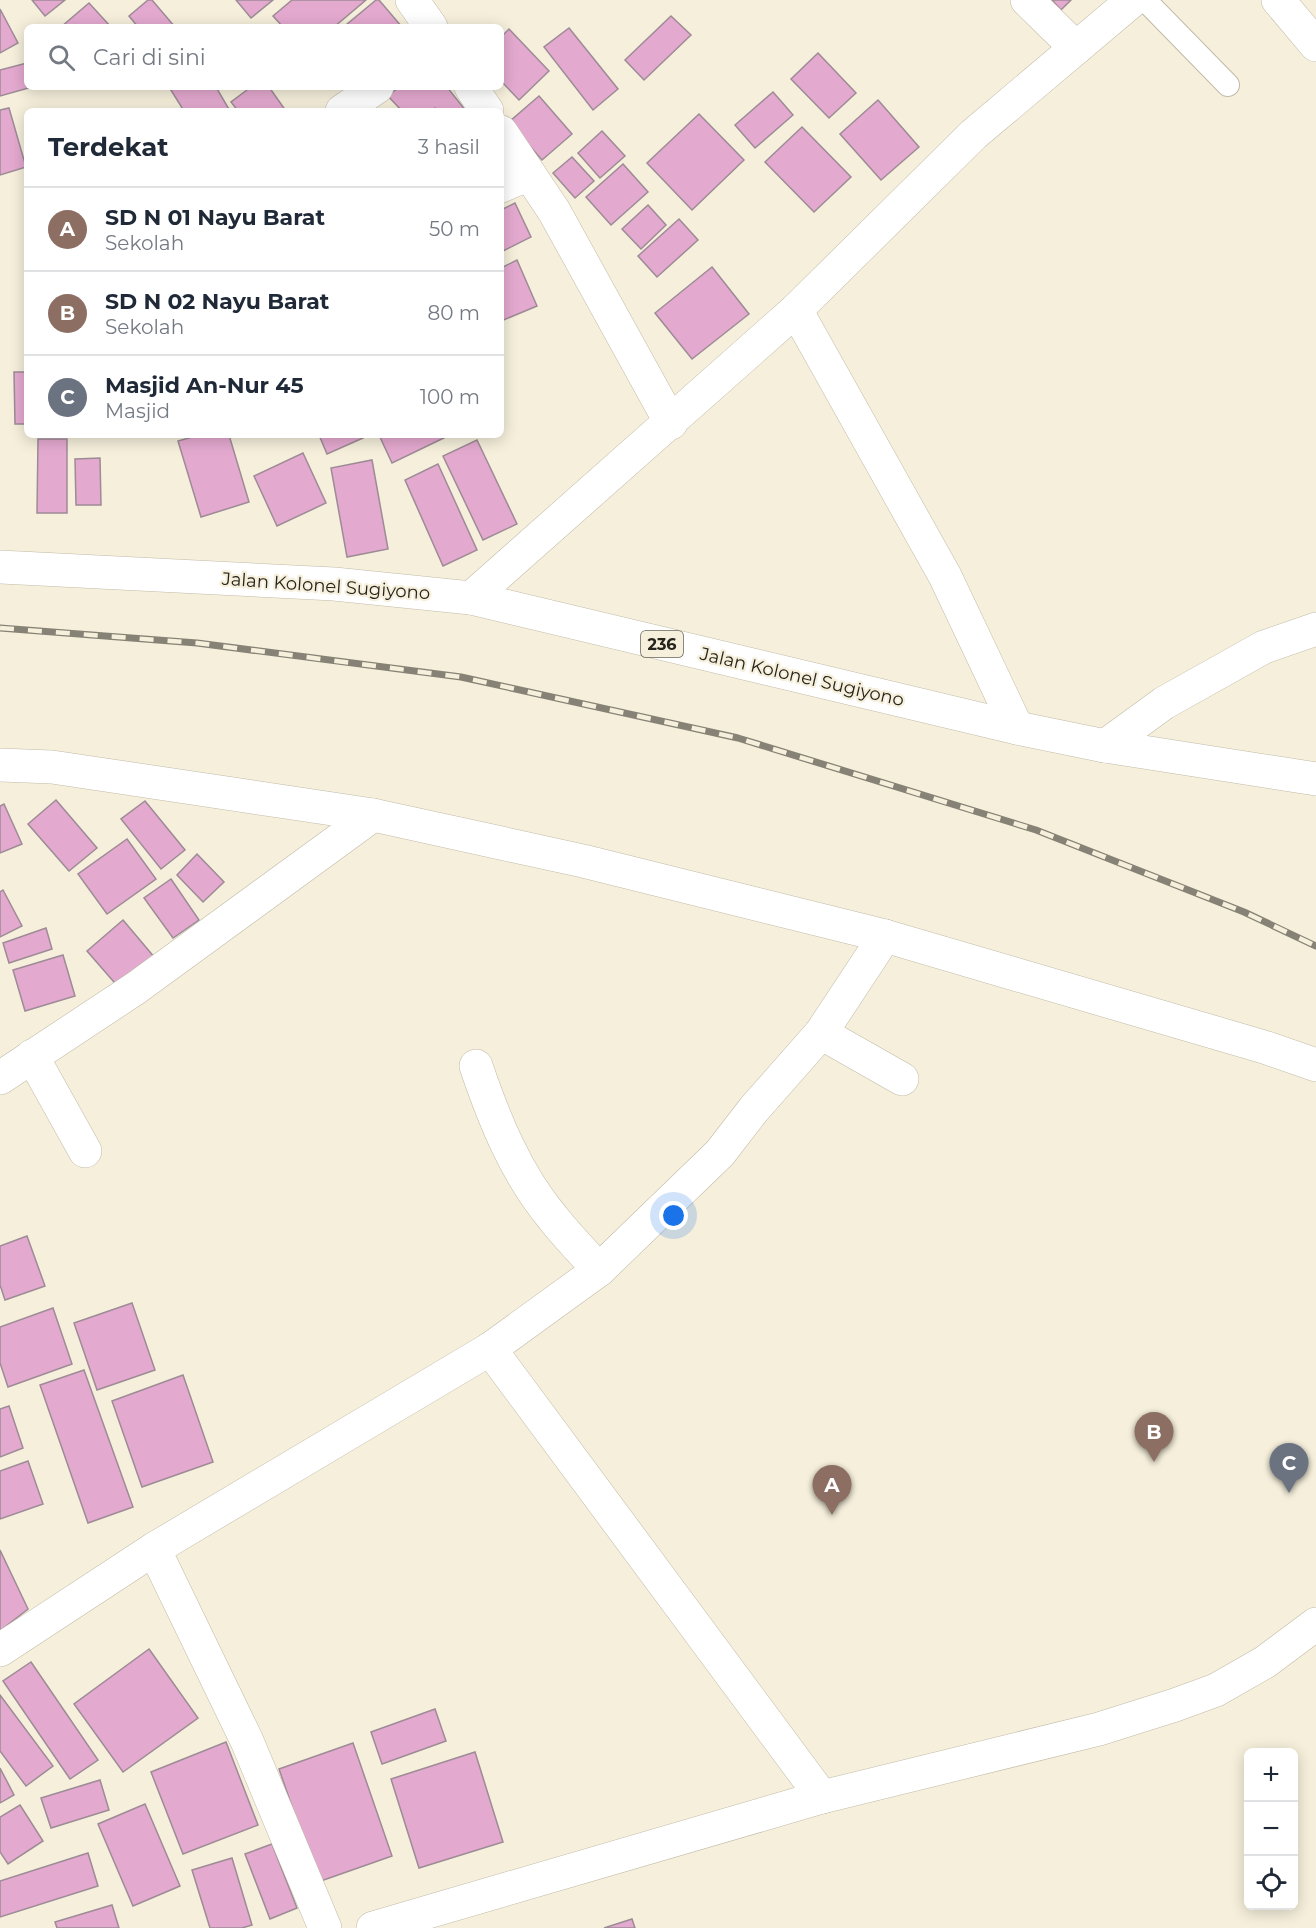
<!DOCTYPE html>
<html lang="id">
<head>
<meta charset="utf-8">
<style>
  :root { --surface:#fff; --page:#f6f6f7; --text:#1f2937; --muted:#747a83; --line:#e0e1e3; --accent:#b45309 }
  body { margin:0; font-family:Montserrat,sans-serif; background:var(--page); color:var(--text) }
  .controls { position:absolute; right:18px; bottom:18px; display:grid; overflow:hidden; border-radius:9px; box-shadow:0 3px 15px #0003 }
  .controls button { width:54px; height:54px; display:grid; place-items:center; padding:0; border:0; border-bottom:2px solid var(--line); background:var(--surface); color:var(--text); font:30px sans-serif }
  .you { position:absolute; left:674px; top:1216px; width:21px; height:21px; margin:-15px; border:4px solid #fff; border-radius:50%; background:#1a73e8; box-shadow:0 0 0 9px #1a73e833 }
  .badge { display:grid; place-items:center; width:39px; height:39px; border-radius:50%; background:var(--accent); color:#fff; font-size:20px; font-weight:700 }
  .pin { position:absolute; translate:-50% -50px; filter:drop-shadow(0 2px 3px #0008) }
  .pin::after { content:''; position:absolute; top:32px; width:21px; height:18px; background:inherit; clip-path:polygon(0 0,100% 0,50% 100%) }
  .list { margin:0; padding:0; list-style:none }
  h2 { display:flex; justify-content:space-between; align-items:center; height:78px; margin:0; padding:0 24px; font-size:26px }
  h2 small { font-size:20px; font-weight:400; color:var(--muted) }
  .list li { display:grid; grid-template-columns:39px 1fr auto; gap:18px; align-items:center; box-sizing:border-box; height:84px; padding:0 24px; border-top:2px solid var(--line) }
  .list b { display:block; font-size:22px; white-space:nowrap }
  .list p { margin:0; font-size:20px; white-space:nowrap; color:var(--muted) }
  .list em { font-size:20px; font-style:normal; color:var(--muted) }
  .icon { flex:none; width:33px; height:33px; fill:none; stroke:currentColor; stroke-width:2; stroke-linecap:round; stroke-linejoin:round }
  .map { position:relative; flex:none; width:1316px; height:1928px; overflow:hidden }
  .search { position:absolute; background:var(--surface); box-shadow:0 3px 15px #0003; left:24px; top:24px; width:480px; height:66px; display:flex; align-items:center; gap:15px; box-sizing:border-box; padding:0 21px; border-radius:9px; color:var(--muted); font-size:22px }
  .panel { position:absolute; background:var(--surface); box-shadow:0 3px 15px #0003; left:24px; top:108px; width:480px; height:330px; border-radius:9px }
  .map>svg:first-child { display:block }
  .building { fill:#e4a9cf; stroke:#9d8b96; stroke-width:1.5 }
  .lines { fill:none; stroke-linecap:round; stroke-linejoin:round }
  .service-casing { stroke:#c1bba8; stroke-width:24 }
  .minor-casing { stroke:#c1bba8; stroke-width:34 }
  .primary-casing { stroke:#c1bba8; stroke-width:34 }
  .service { stroke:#fff; stroke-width:22 }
  .minor { stroke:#fff; stroke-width:33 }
  .primary { stroke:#fff; stroke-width:33 }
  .rail-casing { stroke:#868275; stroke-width:7 }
  .rail { stroke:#f5efdb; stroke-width:4.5; stroke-dasharray:14; stroke-linecap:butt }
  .labels { text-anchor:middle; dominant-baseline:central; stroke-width:4.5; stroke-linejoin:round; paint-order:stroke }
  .shield { fill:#f5efdb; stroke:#646155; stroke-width:1.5 }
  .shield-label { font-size:16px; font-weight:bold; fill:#26241c }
  .street-label { font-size:18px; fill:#26241c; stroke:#f5efdb }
</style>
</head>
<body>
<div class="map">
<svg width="1316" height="1928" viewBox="0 0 1316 1928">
  <rect width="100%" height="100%" fill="#f5efdb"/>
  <!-- building -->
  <g class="building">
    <polygon points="32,0 65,0 45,16"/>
    <polygon points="148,0 152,0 175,27 138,27 129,16"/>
    <polygon points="236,0 273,0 251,18"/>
    <polygon points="292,0 366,0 334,27 283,27 273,16"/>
    <polygon points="376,0 379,0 402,27 347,27 346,25"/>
    <polygon points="1052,0 1071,0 1061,10"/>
    <polygon points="89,3 111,27 61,27"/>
    <polygon points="0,9 18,43 0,53"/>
    <polygon points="671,16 691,35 644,80 625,60"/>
    <polygon points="569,28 618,89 593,110 544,47"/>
    <polygon points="509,29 549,71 519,100 501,81 501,37"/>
    <polygon points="818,53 856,93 829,118 791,79"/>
    <polygon points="27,63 27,87 32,87 0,96 0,70"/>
    <polygon points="169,87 216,87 230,111 184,111"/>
    <polygon points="251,87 269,87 286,111 238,111 231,102"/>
    <polygon points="399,87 447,87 466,111 437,111 435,108 432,111 402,111 388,96"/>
    <polygon points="773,92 793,115 755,148 735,125"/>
    <polygon points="539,96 572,134 542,160 509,122"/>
    <polygon points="878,100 919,147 881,180 840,134"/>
    <polygon points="9,108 26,167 0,175 0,110"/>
    <polygon points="699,114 744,160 692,210 647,163"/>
    <polygon points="802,127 851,177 814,212 765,162"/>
    <polygon points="602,131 625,156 600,178 578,153"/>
    <polygon points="572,157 594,181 575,198 553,173"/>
    <polygon points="623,164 648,192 611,225 586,197"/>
    <polygon points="515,203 531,237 501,252 501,210"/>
    <polygon points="648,205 666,225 641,249 622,229"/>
    <polygon points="679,219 698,240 657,277 638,256"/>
    <polygon points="517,260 537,306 501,321 501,268"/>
    <polygon points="712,267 749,314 692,359 655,313"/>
    <polygon points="14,372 27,372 27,424 15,424"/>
    <polygon points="199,435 229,435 249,502 201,517 178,441"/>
    <polygon points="319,435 362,435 363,438 327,454"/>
    <polygon points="379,435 450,435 392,463"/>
    <polygon points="38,439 67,439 67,513 37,513"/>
    <polygon points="477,440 517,524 483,540 443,456"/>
    <polygon points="303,453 326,503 277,526 254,476"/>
    <polygon points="100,458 101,505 76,505 75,459"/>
    <polygon points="372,460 388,549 347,557 331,468"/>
    <polygon points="438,464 477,550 443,566 405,480"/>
    <polygon points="56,800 97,848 69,871 28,824"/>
    <polygon points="145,801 185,850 161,869 121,819"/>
    <polygon points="4,804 22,844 0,853 0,806"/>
    <polygon points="127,839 156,879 107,914 78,874"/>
    <polygon points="197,854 224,882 203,902 177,875"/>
    <polygon points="171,879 199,920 173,938 144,898"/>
    <polygon points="3,890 22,926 0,937 0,892"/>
    <polygon points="123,920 155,958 120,989 87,951"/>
    <polygon points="46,928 52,949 9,963 3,943"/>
    <polygon points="63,955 75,996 25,1011 13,970"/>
    <polygon points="27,1236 45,1286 5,1300 0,1285 0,1246"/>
    <polygon points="132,1303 155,1370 97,1390 74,1323"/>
    <polygon points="53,1308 72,1364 8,1387 0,1363 0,1327"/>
    <polygon points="84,1370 133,1507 88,1523 40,1385"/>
    <polygon points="183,1375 213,1462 142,1487 112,1401"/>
    <polygon points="9,1406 23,1448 0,1457 0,1409"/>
    <polygon points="28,1461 43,1504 0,1519 0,1471"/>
    <polygon points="0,1550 28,1609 0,1631"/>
    <polygon points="149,1649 198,1718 123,1772 74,1704"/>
    <polygon points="31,1662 98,1760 70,1779 3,1681"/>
    <polygon points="0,1695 53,1766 26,1786 0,1751"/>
    <polygon points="435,1709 446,1741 382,1764 371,1732"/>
    <polygon points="226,1742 258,1825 183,1854 151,1772"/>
    <polygon points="353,1743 392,1856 318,1882 279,1769"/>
    <polygon points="475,1752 503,1842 419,1868 391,1779"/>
    <polygon points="0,1768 14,1795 0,1803"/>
    <polygon points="100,1780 109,1810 51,1828 41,1798"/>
    <polygon points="145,1804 180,1886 133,1906 98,1824"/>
    <polygon points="20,1805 43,1841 8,1864 0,1852 0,1817"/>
    <polygon points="272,1844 297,1908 270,1919 245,1854"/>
    <polygon points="88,1853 98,1886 0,1917 0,1881"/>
    <polygon points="232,1858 252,1925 242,1928 210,1928 192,1870"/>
    <polygon points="112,1905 119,1928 57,1928 55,1922"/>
    <polygon points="632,1919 635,1928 604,1928"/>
  </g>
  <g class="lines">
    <!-- service casing -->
    <g class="service-casing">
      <polyline id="service" points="1145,0 1228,85"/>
    </g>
    <!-- minor casing -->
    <g class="minor-casing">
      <g id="minor">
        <polyline points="412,0 431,27"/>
        <polyline points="1027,0 1076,48"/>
        <polyline points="1278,0 1316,45"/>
        <polyline points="471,87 487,111"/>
        <polyline points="342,111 377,87"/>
        <polyline points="501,132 554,211 671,423"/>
        <polyline points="501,186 529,174"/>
        <polyline points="796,310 945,576 1017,728"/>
        <polyline points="471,598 796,310 974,134 1133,0"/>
        <polyline points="1105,746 1164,703 1264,647 1316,629"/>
        <polyline points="0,765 52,767 373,815 583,861 885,936 1264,1047 1316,1065"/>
        <polyline points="821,1033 902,1079"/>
        <polyline points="32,1056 85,1151"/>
        <path d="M476,1066C494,1119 516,1174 553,1218C567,1236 584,1253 599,1270"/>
        <polyline points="0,1078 136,988 373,815"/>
        <polyline points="490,1349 822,1797"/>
        <polyline points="154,1549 247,1741 325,1928"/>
        <polyline points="0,1650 154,1549 490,1349 599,1270 720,1153 754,1109 821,1033 885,936"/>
        <polyline points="373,1928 822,1797 1099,1729 1175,1705 1216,1690 1265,1662 1316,1624"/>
      </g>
    </g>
    <!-- primary casing -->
    <g class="primary-casing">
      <polyline id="primary" points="0,567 334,584 471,598 1017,728 1105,746 1316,779"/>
    </g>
    <!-- service -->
    <use href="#service" class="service"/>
    <!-- minor -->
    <use href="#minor" class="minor"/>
    <!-- primary -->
    <use href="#primary" class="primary"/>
    <!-- rail casing -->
    <g class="rail-casing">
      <polyline id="rail" points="0,628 197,643 461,677 738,738 1036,830 1244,912 1316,946"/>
    </g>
    <!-- rail -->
    <use href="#rail" class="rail"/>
  </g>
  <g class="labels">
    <!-- shield labels -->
    <rect class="shield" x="641" y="631" width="42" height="26" rx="4.5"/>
    <g class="shield-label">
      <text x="662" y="644">236</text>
    </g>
    <!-- street labels -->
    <g class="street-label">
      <text transform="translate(326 586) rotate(4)">Jalan Kolonel Sugiyono</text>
      <text transform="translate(802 677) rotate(13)">Jalan Kolonel Sugiyono</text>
    </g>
  </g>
</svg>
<div class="controls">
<button>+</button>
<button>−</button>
<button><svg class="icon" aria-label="locate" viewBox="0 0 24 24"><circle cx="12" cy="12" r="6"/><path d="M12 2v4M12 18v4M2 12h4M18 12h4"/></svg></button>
</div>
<div class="you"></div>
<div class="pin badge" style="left:832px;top:1515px;background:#8d6e63">A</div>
<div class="pin badge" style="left:1154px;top:1462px;background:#8d6e63">B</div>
<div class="pin badge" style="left:1289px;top:1493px;background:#6b7280">C</div>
<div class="search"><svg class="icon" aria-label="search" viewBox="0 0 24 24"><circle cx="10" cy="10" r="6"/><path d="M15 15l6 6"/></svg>Cari di sini</div>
<section class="panel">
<h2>Terdekat<small>3 hasil</small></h2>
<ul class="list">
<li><span class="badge" style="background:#8d6e63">A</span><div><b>SD N 01 Nayu Barat</b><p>Sekolah</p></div><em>50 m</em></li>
<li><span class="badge" style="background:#8d6e63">B</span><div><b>SD N 02 Nayu Barat</b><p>Sekolah</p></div><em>80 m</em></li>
<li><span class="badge" style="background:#6b7280">C</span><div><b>Masjid An-Nur 45</b><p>Masjid</p></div><em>100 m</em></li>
</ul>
</section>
</div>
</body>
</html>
